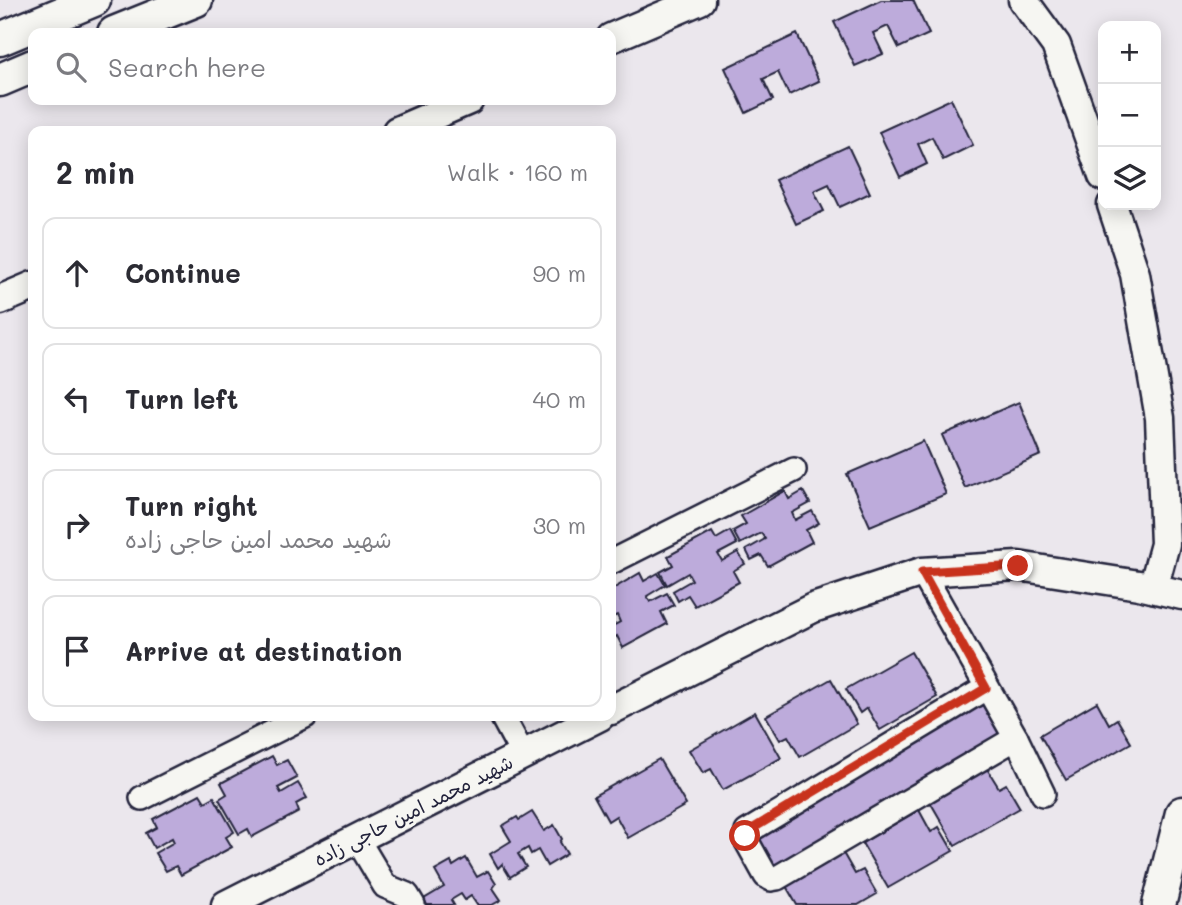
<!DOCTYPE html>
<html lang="en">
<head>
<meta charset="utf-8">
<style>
  :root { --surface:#fff; --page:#f2f2f3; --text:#2b2b33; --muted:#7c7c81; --line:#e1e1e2 }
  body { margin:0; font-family:Mali,"Playpen Sans Arabic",sans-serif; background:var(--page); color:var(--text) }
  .controls { position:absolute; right:21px; top:21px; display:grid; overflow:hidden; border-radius:14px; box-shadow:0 4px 18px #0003 }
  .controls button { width:63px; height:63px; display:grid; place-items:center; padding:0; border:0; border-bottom:2px solid var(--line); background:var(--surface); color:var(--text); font:35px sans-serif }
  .stop { position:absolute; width:21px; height:21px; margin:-16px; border:5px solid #c8321e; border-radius:50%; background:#fff }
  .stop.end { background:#c8321e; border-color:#fff; box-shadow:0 2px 7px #0008 }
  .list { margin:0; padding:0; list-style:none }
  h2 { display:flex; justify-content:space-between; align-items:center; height:91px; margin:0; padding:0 28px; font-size:30px }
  h2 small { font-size:23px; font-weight:400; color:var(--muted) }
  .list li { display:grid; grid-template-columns:46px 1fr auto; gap:21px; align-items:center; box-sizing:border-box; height:112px; margin:0 14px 14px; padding:0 14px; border:2px solid var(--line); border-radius:14px }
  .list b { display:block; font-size:26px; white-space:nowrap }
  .list p { margin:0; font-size:23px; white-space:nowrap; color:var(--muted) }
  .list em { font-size:23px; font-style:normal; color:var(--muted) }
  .icon { flex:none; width:38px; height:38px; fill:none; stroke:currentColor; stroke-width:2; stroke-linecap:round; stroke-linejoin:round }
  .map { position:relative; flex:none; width:1182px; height:905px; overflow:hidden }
  .search { position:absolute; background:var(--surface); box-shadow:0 4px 18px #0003; left:28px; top:28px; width:588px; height:77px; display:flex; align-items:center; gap:18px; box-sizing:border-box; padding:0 24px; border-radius:14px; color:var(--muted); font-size:26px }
  .panel { position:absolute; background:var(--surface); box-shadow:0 4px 18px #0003; left:28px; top:126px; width:588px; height:595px; border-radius:14px }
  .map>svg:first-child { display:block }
  .building { fill:#bdabdb; stroke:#22223b; stroke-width:2 }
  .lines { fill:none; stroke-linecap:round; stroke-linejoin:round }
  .minor-casing { stroke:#22223b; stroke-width:28 }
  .tertiary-casing { stroke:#22223b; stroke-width:33 }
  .secondary-casing { stroke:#22223b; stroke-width:37 }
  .minor { stroke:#f6f6f2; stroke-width:23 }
  .tertiary { stroke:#f6f6f2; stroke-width:28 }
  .secondary { stroke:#f6f6f2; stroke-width:32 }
  .route { stroke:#c8321e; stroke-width:9 }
  .labels { text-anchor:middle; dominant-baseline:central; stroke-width:6; stroke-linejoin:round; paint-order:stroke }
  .street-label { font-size:19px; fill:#22223b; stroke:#f6f6f2 }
</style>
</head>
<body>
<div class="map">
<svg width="1182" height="905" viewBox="0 0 1182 905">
  <rect width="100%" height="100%" fill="#ebe7ed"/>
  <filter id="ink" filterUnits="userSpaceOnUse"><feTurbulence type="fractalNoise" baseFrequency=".0143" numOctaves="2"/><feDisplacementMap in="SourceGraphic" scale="14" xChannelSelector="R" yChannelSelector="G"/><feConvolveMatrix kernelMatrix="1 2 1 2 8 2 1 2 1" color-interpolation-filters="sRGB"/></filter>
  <g filter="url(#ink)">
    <!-- building -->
    <g class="building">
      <polygon points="881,0 913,0 929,34 899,48 888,26 873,33 883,54 855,66 834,22"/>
      <polygon points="797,34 819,81 789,95 778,72 763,79 773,100 746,113 725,68"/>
      <polygon points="951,99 973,145 943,160 932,137 918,144 927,164 900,177 879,132"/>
      <polygon points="848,146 870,193 840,207 829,184 814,191 824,211 796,224 775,180"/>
      <polygon points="1019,402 1041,455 965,488 942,435"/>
      <polygon points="923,441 946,494 870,526 847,474"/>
      <polygon points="785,491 789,499 803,491 810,503 792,513 795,520 812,511 819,523 806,530 812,542 768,566 761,555 751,560 746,550 765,539 761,533 740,544 733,531 746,524 741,516"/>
      <polygon points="730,531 737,544 718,554 722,561 738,552 745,564 733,571 739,582 695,606 688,595 678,601 673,591 692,580 688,573 667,585 660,572 673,565 668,556 712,532 716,539"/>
      <polygon points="640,573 644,581 658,573 665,585 647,596 650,602 667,593 674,605 661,612 667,624 623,648 617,636 611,640 611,627 620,622 617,615 611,618 611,590"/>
      <polygon points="911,652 937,697 880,730 867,708 860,713 846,689"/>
      <polygon points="831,679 857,724 800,757 788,736 780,740 766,716"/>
      <polygon points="980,697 1002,733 775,869 754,836"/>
      <polygon points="1097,702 1109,724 1117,719 1131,743 1066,780 1040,735"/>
      <polygon points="755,712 781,758 723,790 711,769 703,773 689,750"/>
      <polygon points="272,756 277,765 287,760 297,778 278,788 281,793 298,783 307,798 296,804 299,812 252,837 248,829 239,834 219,799 227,794 221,783"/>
      <polygon points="659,759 686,805 628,838 616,816 608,821 594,796"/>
      <polygon points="986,767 999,788 1006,784 1020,808 955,845 929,800"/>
      <polygon points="200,794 205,802 214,797 234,832 226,837 232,847 181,875 176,866 166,871 155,853 174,842 172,838 154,848 146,833 157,827 153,819"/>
      <polygon points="919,810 931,832 939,827 953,851 888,888 862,843"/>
      <polygon points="532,812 544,831 554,825 562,839 560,842 567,854 547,866 538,850 531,854 528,848 518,854 526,867 510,877 502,864 498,868 490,854 511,841 502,826 517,817 519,820"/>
      <polygon points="843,853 855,874 863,870 877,894 858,905 797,905 786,886"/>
      <polygon points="466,858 477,877 488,871 496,884 493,888 501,900 492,905 477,905 471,896 465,900 461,894 451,900 454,905 427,905 424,899 444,887 435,871 451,862 453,866"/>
    </g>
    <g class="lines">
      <!-- minor casing -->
      <g class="minor-casing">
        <g id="minor">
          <polyline points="611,562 794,470"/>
          <polyline points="922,572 1016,738 1043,794"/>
          <polyline points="986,688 747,832 746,840 766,876 771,879 777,878 1016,738"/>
          <polyline points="502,716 523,755"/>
          <polyline points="142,798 305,716"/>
          <polyline points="357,839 385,886 407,895 413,905"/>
        </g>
      </g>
      <!-- tertiary casing -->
      <g class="tertiary-casing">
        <g id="tertiary">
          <polyline points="1023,0 1056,45 1103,176"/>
          <polyline points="611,38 700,0"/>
          <polyline points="397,131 469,100"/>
          <polyline points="1112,205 1135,274 1160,418 1165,544 1153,588"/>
          <polyline points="0,300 33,286"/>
          <polyline points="611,710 813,608 922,572 1018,566 1139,585 1182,595"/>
          <polyline points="226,905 600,716"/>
        </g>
      </g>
      <!-- secondary casing -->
      <g class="secondary-casing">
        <g id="secondary">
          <polyline points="114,33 196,0"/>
          <polyline points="0,39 94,0"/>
          <polyline points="0,80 33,66"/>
          <polyline points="1159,905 1182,813"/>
        </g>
      </g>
      <!-- minor -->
      <use href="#minor" class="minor"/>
      <!-- tertiary -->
      <use href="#tertiary" class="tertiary"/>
      <!-- secondary -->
      <use href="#secondary" class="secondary"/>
    </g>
  </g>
  <g class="lines" filter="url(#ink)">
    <!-- route -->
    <polyline class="route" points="745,836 747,832 986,688 922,572 1018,566"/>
  </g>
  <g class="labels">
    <!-- street labels -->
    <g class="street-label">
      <text transform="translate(413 810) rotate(-27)">شهید محمد امین حاجی زاده</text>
    </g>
  </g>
</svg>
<div class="controls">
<button>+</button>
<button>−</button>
<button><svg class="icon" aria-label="layers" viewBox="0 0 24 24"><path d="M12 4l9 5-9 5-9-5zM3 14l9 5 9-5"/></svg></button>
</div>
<div class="stop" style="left:745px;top:836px"></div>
<div class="stop end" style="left:1018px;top:566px"></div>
<div class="search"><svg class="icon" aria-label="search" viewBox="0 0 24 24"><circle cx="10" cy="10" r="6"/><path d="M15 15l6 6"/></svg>Search here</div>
<section class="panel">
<h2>2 min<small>Walk · 160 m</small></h2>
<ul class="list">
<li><svg class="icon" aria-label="ahead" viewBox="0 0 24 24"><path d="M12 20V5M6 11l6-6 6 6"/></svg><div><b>Continue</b></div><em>90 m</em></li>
<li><svg class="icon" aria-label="left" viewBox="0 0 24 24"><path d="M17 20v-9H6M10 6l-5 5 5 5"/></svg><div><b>Turn left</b></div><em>40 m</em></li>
<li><svg class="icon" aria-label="right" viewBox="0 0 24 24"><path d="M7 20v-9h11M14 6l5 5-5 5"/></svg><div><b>Turn right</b><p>شهید محمد امین حاجی زاده</p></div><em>30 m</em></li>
<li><svg class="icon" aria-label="arrive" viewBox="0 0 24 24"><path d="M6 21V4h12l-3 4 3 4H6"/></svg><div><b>Arrive at destination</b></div></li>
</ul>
</section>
</div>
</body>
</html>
